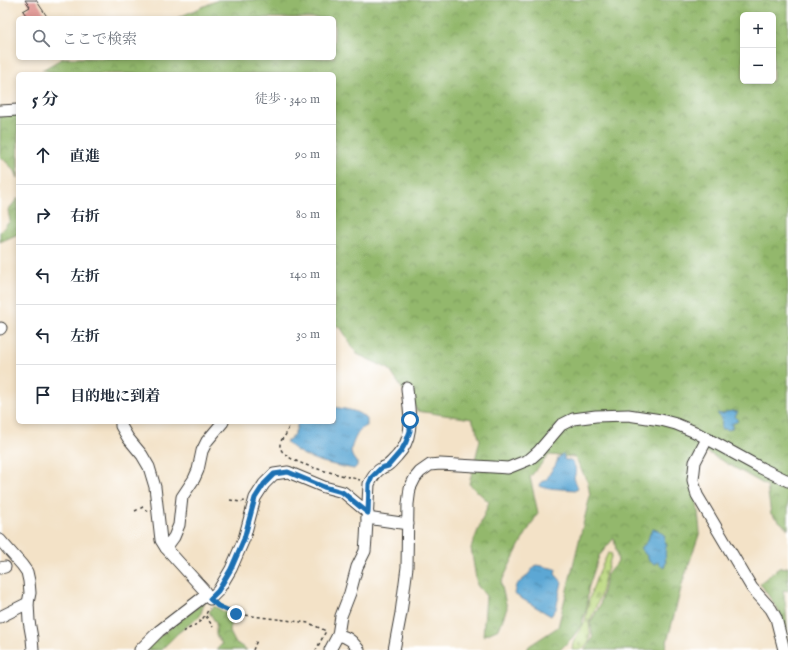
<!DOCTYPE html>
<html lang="ja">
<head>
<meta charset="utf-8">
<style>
  :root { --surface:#fff; --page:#f6f6f7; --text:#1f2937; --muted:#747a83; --line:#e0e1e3 }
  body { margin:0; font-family:"IM FELL English","Noto Serif JP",serif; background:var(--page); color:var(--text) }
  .controls { position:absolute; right:12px; top:12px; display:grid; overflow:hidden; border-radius:6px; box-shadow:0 2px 6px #0003 }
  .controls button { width:36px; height:36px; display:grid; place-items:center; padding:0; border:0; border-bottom:1px solid var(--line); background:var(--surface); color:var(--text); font:20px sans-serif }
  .stop { position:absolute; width:12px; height:12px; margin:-9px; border:3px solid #1f6fb2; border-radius:50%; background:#fff }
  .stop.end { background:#1f6fb2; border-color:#fff; box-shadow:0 1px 4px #0008 }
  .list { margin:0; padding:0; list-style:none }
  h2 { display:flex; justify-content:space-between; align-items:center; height:52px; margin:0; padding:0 16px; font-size:17px }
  h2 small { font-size:13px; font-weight:400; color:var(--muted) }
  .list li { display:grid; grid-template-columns:26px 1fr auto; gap:12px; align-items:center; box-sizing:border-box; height:60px; padding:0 16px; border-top:1px solid var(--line) }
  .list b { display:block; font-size:15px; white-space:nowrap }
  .list em { font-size:13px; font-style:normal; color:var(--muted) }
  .icon { flex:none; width:22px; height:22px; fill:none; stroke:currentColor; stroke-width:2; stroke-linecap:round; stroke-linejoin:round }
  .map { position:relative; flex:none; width:788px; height:650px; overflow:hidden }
  .search { position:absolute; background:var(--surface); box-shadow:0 2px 6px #0003; left:16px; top:16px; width:320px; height:44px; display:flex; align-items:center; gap:10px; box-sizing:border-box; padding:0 14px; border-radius:6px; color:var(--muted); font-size:15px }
  .panel { position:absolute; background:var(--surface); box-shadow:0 2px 6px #0003; left:16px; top:72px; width:320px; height:352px; border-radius:6px }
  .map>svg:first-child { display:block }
  .forest { fill:url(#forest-crowns); stroke:#586a44; fill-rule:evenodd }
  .cemetery { fill:url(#cemetery-stones); stroke:#6b7a4c }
  .water { fill:url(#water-ripples); stroke:#3c6278 }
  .building { fill:#dc8e8a }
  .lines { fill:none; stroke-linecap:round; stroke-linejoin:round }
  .minor-casing { stroke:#3c3a36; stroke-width:13 }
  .path { stroke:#3c3a36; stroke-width:1.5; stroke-dasharray:3 3; stroke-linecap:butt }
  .minor { stroke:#fff; stroke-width:11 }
  .route { stroke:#1f6fb2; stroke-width:5 }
</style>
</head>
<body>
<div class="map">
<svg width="788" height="650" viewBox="0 0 788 650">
  <defs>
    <pattern id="forest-crowns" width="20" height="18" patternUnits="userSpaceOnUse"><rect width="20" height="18" fill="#93b86c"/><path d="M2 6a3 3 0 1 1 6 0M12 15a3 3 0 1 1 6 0" fill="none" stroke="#779558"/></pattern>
    <pattern id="cemetery-stones" width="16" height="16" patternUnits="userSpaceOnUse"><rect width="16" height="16" fill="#bad77d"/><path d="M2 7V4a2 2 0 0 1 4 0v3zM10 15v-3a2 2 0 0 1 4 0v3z" fill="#9fb86b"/></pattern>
    <pattern id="water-ripples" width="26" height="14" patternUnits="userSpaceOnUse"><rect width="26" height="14" fill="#5ca7d4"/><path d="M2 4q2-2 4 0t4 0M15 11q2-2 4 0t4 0" fill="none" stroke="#4b87ab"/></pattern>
  </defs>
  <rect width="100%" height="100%" fill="#fff"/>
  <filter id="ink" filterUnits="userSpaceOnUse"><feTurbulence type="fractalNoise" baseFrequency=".025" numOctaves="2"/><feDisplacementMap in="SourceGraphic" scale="8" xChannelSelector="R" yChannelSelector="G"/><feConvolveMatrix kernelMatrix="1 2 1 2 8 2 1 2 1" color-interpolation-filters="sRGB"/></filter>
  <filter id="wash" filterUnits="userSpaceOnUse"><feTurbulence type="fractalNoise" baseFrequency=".012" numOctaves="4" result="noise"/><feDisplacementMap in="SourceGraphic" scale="16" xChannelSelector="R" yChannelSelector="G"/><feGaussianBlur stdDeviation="0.9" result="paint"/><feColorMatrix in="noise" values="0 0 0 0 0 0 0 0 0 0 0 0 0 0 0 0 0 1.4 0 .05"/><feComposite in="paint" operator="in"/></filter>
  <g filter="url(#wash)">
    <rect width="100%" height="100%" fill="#f3e2c7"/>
    <!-- forest -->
    <g class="forest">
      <path d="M218,0H788V529L771,514L767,486L703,450L694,470L700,532L683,581L665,650H584L593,638L590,623L600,605L607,574L618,562L614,538L599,556L588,589L587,607L581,626L572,638L560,650H527L529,646L558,627L590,496L588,483L575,457L549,455L530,477L538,513L519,546L501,583L507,608L499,629L483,636L486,596L477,585L471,548L489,502L469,484L480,440L472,419L417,411L389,369L357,354L341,328L334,324V74H61L42,70L63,58H334V18H177ZM743,15H773V81H743Z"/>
      <polygon points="18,114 18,178 15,171 0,156 0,115"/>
      <polygon points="18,198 18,234 0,242 0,232 10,221 8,210"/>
      <path d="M788,567V591L783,590C786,604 788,626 786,639L778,610L760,583L779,568Z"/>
      <polygon points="205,601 200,616 178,633 161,650 146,650 156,639"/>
      <polygon points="214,606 231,616 230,632 235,642 247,650 216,650 222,644 216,635 216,623 209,612"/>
    </g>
    <!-- cemetery -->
    <polygon class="cemetery" points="608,553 612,554 605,576 600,597 589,623 590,634 589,642 581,650 572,650 573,643 585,621 589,600 596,579"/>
    <!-- water -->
    <g class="water">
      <path d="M334,407C348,410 355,409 367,419V426C365,426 363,427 361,429C357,433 352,444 351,450C351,455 353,459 357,462V466L354,469C329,464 304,460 286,442C294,436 296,432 298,422H334Z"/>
      <polygon points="732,411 738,412 735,416 738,421 732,424 732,428 729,430 726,429 721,429 722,420 717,413 723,414 726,412"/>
      <path d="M563,454L565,460H570C576,466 577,469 574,478L578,488L577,490L545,488L540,486L541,482C550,479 547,476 552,470C556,465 556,464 558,458Z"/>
      <path d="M653,529L658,530L665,536L664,540L667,545C663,552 668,560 664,568L660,565L658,562L654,564L649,561L647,556L640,548C652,541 646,537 653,529Z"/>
      <polygon points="536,565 556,569 555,574 562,582 556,609 551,616 514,594 516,585 526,577"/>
    </g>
    <g id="blocks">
      <!-- building -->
      <polygon class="building" points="25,0 36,0 48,18 28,18 23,11 30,7"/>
    </g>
  </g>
  <g filter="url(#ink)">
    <use href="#blocks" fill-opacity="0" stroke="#3c3a36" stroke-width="1"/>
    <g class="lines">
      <!-- minor casing -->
      <g class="minor-casing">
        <g id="minor">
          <polyline points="0,111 18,110"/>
          <polyline points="0,329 1,328"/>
          <polyline points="121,422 121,426 128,438 142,455 149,467 155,487 161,540 166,548 203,589 210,599 218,591 231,569 244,539 255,498 264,484 274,474 288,472 324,487 343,492 368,513"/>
          <polyline points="707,439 695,462 693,480 697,495 752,588 771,609 776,618 784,650"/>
          <polyline points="367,518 408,524"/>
          <polyline points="0,540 22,565 27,572 29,581 30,593 28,603 29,621 32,638 33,650"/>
          <polyline points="166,548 174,537 179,525 182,497 194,479 198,470 202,451 207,441 223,422"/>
          <polyline points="0,568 5,567"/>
          <polyline points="0,617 28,603"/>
          <path d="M338,635C349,637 353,642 359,650"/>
          <polyline points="140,650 159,631 206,595"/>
          <path d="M330,650L338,635L341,616L350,593L357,567L365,551L366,539L369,484C372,478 376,471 382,468C385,466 386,467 388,465C391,463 394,459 397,456C416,436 409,413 407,388"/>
          <polyline points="394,650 401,613 407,567 408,504 410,488 415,478 420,472 430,465 440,464 493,467 508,468 523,462 530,459 538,452 561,425 573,419 596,416 628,415 661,420 676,424 695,432 761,468 788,481"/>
        </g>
      </g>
      <!-- path -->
      <g class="path">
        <path d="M290,422C289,426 288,430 286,434C284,438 280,440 280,445C279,464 345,475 360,480"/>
        <polyline points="230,500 240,502 245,501"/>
        <polyline points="135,511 143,507 146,510 148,514"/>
        <polyline points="218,605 236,614 309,623 326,631 316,650"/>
        <polyline points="206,616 213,627"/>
        <path d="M183,632C195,625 203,622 209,608"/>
        <polyline points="253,650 257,640"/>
      </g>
      <!-- minor -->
      <use href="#minor" class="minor"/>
    </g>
  </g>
  <g class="lines" filter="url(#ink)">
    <!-- route -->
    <polyline class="route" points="236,614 218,606 210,599 218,591 231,569 244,539 255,498 264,484 274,474 288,472 324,487 342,492 368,513 369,484 372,477 381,468 388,466 401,451 406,442 410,431 410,420"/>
  </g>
</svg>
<div class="controls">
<button>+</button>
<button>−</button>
</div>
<div class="stop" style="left:410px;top:420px"></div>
<div class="stop end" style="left:236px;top:614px"></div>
<div class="search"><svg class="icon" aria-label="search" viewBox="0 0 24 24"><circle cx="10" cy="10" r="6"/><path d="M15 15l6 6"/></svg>ここで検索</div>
<section class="panel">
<h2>5 分<small>徒歩 · 340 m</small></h2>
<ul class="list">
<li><svg class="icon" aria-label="ahead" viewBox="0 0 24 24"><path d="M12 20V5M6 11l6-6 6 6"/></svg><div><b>直進</b></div><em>90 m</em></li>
<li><svg class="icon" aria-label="right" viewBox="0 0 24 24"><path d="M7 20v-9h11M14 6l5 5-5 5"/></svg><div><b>右折</b></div><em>80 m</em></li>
<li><svg class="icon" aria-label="left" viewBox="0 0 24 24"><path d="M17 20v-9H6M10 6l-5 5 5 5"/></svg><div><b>左折</b></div><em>140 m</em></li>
<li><svg class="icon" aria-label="left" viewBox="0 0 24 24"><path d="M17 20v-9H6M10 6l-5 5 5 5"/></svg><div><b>左折</b></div><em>30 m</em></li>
<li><svg class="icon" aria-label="arrive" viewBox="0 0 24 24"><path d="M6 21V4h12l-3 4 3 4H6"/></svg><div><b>目的地に到着</b></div></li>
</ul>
</section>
</div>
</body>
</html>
